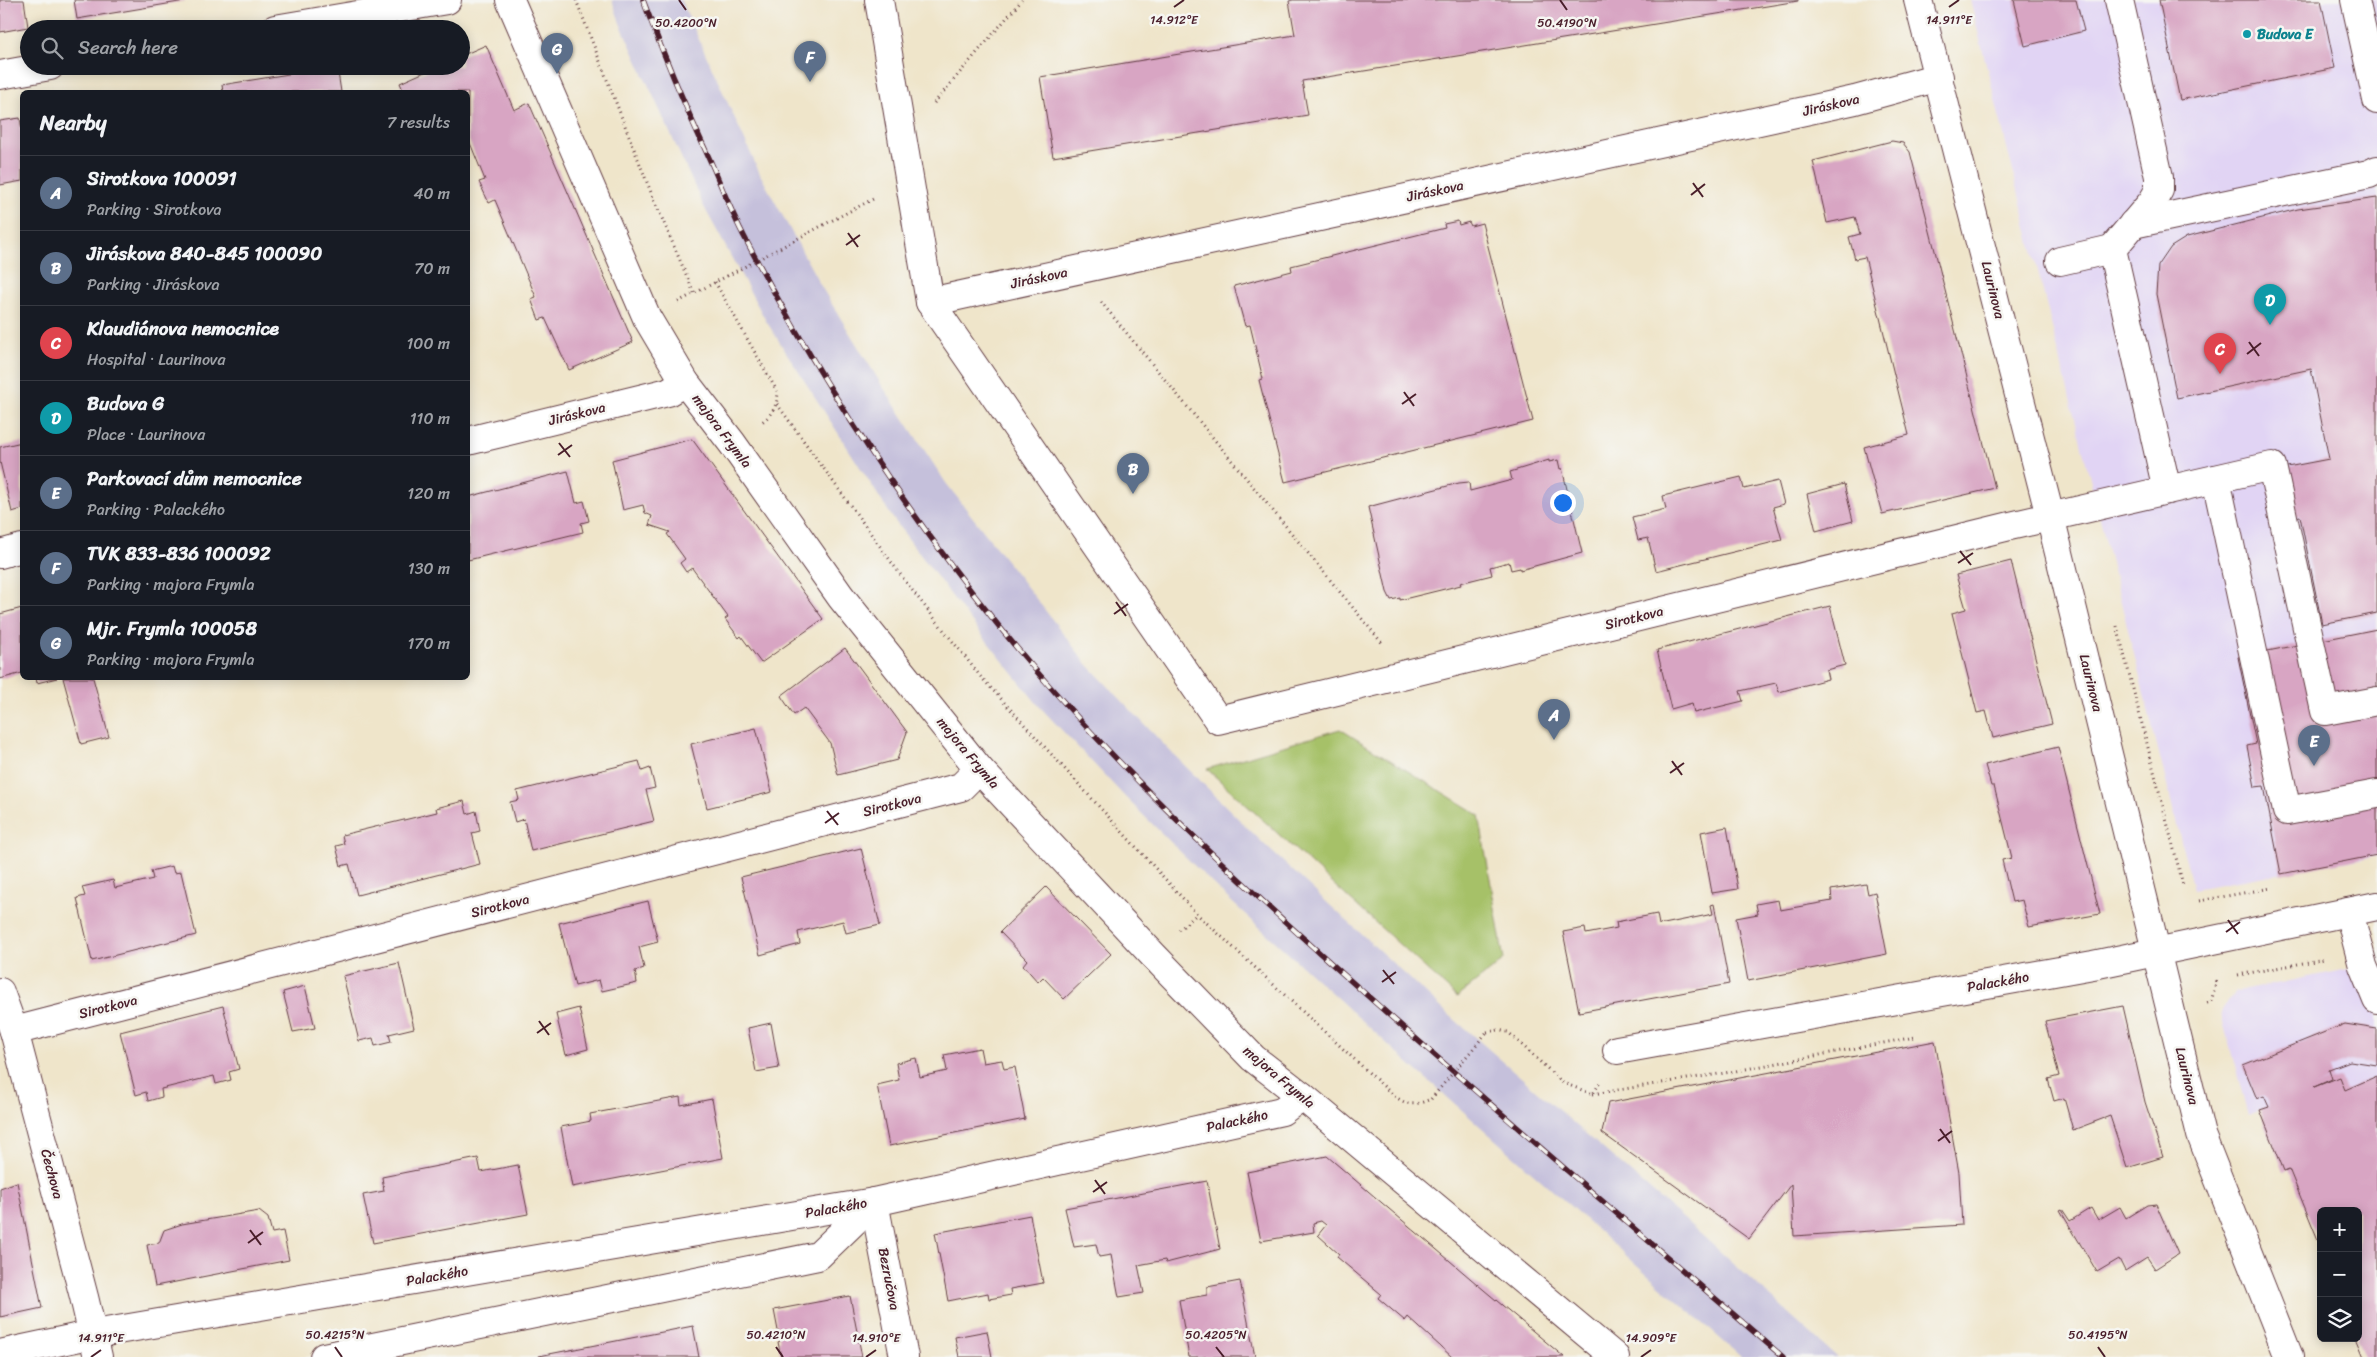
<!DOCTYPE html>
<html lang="en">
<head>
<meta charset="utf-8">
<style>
  :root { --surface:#171b24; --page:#242831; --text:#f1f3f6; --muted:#9ea1a6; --line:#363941; --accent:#c8321e }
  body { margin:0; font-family:Sriracha,sans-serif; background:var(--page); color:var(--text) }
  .controls { position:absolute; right:15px; bottom:15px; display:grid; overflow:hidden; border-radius:8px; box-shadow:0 2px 12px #0003 }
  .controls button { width:45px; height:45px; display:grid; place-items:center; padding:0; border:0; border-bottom:1px solid var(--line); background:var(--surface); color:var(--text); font:25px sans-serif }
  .you { position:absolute; left:1562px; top:502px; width:18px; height:18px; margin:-12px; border:4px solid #fff; border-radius:50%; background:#1a73e8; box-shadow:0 0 0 8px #1a73e833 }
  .badge { display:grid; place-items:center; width:32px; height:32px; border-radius:50%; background:var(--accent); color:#fff; font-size:16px; font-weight:700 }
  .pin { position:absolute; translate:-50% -41px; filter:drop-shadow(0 1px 2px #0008) }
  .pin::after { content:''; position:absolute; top:26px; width:18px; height:15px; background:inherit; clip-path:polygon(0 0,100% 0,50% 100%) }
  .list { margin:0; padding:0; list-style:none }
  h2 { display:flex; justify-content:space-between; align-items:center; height:65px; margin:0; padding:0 20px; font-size:21px }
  h2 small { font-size:16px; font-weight:400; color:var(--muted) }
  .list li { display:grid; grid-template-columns:32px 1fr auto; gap:15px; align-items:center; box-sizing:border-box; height:75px; padding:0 20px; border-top:1px solid var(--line) }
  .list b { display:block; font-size:19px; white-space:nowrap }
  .list p { margin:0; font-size:16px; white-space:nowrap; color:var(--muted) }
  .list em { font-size:16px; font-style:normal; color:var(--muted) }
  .icon { flex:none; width:28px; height:28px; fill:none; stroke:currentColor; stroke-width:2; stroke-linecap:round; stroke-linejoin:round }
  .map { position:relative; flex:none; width:2377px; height:1357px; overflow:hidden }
  .search { position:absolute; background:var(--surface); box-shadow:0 2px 12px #0003; left:20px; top:20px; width:450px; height:55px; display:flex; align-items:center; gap:12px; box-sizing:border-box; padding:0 18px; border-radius:28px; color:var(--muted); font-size:19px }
  .panel { position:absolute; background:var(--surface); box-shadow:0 2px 12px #0003; left:20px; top:90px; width:450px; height:590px; border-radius:8px }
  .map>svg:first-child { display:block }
  .built { fill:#e1d4f4 }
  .industrial { fill:#c5c0db }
  .green { fill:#a6c167; stroke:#787049 }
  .building { fill:#d8a5c3 }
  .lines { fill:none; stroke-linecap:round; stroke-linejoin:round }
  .minor-casing { stroke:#633d43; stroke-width:30 }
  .path { stroke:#633d43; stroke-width:3; stroke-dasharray:1 4; stroke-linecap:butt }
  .minor { stroke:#fff; stroke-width:28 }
  .rail-casing { stroke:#4a1f2b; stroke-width:5.5 }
  .rail { stroke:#f6f6f2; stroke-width:4; stroke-dasharray:11; stroke-linecap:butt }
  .path-bridge { stroke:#633d43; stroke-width:3; stroke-dasharray:1 4; stroke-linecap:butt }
  .ticks { fill:none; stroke:#4a1f2b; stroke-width:2 }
  .culture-dot { fill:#0f9aa8; stroke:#f6f6f2; stroke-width:2 }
  .labels { text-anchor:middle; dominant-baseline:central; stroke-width:5; stroke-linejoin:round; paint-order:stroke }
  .culture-label { font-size:14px; font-weight:bold; fill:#0d838f; stroke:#f6f6f2; text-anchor:start }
  .street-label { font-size:14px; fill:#4a1f2b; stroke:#f6f6f2 }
  .ticks-label { font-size:12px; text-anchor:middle; fill:#4a1f2b; stroke:#f6f6f2; stroke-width:5; stroke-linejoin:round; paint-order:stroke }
</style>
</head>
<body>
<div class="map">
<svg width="2377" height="1357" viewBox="0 0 2377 1357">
  <rect width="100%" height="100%" fill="#f6f6f2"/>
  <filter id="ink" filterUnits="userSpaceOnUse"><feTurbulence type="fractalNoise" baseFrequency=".02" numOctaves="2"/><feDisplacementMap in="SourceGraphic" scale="10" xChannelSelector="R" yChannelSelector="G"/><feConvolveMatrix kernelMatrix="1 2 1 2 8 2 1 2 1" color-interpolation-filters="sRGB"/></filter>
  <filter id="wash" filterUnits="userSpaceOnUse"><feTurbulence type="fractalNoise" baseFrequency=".0096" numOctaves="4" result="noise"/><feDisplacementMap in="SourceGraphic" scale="20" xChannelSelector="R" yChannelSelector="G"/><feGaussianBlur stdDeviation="1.12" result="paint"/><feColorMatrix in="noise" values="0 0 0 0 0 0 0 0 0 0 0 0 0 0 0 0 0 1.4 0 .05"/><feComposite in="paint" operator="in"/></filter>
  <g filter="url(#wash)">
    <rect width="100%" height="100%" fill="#efe5ca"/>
    <!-- built -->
    <g class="built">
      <polygon points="1970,0 2377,0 2377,856 2193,889"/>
      <polygon points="2377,963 2377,1357 2364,1357 2357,1338 2358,1338 2358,1211 2321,1211 2321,1248 2289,1169 2284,1171 2260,1110 2248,1115 2221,1014 2227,1001 2236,992"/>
    </g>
    <!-- industrial -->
    <polygon class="industrial" points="612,0 681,0 761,176 822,288 881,384 946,483 1087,664 1171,752 1268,848 1446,1012 1685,1220 1837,1357 1741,1357 1404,1059 1223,894 1125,797 1039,706 966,615 894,520 766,321 703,205 620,23"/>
    <!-- green -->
    <polygon class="green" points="1340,729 1479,815 1504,960 1457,997 1207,769"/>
    <g id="blocks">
      <!-- building -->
      <g class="building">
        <polygon points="0,0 24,0 28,27 0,32"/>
        <polygon points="74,0 185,0 185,1 77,19"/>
        <polygon points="1293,0 1798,0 1798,1 1302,81 1308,115 1053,157 1040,77 1295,35 1289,1"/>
        <polygon points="2014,0 2076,0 2084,31 2025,46"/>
        <polygon points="2159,0 2321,0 2335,68 2180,100"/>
        <polygon points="486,45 514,110 529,103 633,342 569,370 545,318 539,320 531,299 536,297 495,200 489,203 479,182 485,180 468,138 468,92 404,92 400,83 427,71 425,66 461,66 461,56"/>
        <polygon points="337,66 341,92 223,92 222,85"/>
        <polygon points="20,118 22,131 22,181 0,185 0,121"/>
        <polygon points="1892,141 1903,143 1910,152 1995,488 1882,514 1864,447 1909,435 1865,257 1855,259 1849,237 1860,234 1855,217 1827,223 1813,161"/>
        <polygon points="2377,198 2377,613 2322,624 2300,516 2292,518 2282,468 2329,459 2311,369 2177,398 2156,294 2158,266 2171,247 2187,237 2298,209"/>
        <polygon points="1458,221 1459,225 1469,222 1471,226 1482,223 1533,421 1285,482 1259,380 1263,379 1250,325 1245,326 1234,286 1292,271 1291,266 1445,228 1444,224"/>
        <polygon points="692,439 823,619 761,663 741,636 739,638 725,619 728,617 692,568 686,572 680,563 685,559 667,534 670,532 649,525 652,516 645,513 643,505 623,510 612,460"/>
        <polygon points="22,442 22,509 12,512 0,462 0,447"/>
        <polygon points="1549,460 1549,462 1558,460 1560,469 1562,468 1582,553 1520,570 1520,568 1511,570 1509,562 1490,567 1492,575 1460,583 1461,585 1400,600 1400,598 1391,600 1387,592 1368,507 1459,483 1469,482 1470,491 1512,480 1510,472"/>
        <polygon points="568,471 576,503 584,501 589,521 581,523 583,532 468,560 468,497"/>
        <polygon points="1741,477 1744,489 1778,481 1784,504 1773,507 1782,540 1656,571 1648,538 1638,540 1632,517 1666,509 1663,496"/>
        <polygon points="1844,484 1853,521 1816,531 1807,494"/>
        <polygon points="2011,561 2052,724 1993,738 1986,711 1977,713 1952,613 1966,609 1956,575"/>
        <polygon points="1830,606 1845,665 1826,670 1828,679 1779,692 1776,683 1740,691 1743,701 1694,713 1692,703 1671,709 1657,650"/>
        <polygon points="22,608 22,673 0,679 0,614"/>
        <polygon points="2377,629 2377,855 2281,874 2264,786 2255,787 2247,746 2256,744 2238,657"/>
        <polygon points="845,648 907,732 897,760 838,775 830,743 804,708 794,715 781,696"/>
        <polygon points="36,678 57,678 37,683"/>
        <polygon points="63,678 93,678 109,737 81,744"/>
        <polygon points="756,728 772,792 707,808 691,744"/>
        <polygon points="2058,747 2100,914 2029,927 2022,900 2012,902 2002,860 2012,858 1994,786 1991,786 1985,765"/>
        <polygon points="639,761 642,771 650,768 655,788 646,790 654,821 531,851 524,819 515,822 510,802 519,800 517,791"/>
        <polygon points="464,801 467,814 476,811 480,831 472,833 480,864 357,895 349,864 341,866 336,846 344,844 342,835 437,812 436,808"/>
        <polygon points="1727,827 1738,889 1712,893 1701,832"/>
        <polygon points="861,848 880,925 846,933 843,921 798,932 800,944 760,955 741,877"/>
        <polygon points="172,866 174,873 181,872 196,935 92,961 77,898 85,896 82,887 113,880 115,888 153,879 151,871"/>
        <polygon points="1866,884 1868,894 1875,892 1887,954 1748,981 1736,918 1758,914 1756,904 1778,900 1780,910 1832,901 1831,890"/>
        <polygon points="1046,887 1111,954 1064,999 1043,977 1038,982 1023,965 1027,960 1000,932"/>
        <polygon points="648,901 658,942 639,947 644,968 635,971 637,983 602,991 599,980 575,986 559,923"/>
        <polygon points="1714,904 1729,984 1579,1012 1563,932 1585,928 1586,934 1617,928 1616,922 1657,914 1659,925 1713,914 1711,905"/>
        <polygon points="399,963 414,1028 389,1034 391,1042 375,1046 373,1038 359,1041 343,976"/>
        <polygon points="305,986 315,1028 293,1032 283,992"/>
        <polygon points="223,1006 239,1069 229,1072 231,1080 216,1084 214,1076 161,1089 162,1097 148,1101 146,1092 136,1095 120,1032"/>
        <polygon points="2123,1006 2145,1102 2163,1157 2127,1168 2110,1116 2073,1130 2064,1098 2054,1101 2048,1079 2059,1076 2045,1021"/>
        <polygon points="579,1008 588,1049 566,1055 556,1014"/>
        <polygon points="771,1023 779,1068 756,1072 748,1028"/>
        <polygon points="2345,1024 2377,1029 2377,1065 2350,1061 2329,1069 2332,1079 2314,1087 2340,1077 2345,1090 2377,1076 2377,1357 2364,1357 2357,1340 2358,1211 2321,1211 2321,1247 2289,1169 2284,1171 2260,1110 2269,1107 2264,1096 2257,1099 2243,1065"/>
        <polygon points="1935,1041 1959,1173 1962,1225 1794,1236 1791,1184 1749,1239 1602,1133 1608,1103"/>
        <polygon points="980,1048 983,1063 1002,1060 1004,1069 1015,1067 1025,1119 889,1146 877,1085 899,1080 896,1063 916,1058 920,1077 947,1071 944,1055"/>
        <polygon points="680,1097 681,1105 712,1099 723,1158 572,1187 561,1127 591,1121 590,1114"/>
        <polygon points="1327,1156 1484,1290 1564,1357 1452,1357 1408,1317 1405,1321 1378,1298 1381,1294 1337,1257 1339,1254 1318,1235 1326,1225 1321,1221 1313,1223 1314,1232 1261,1241 1247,1172"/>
        <polygon points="478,1158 481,1172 518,1165 528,1214 373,1243 363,1195 384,1191 382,1177"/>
        <polygon points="1207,1181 1220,1249 1166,1263 1165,1260 1138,1265 1144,1293 1119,1297 1111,1255 1099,1257 1096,1244 1074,1247 1065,1208"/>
        <polygon points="17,1182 42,1308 0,1317 0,1188"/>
        <polygon points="2156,1204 2178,1254 2155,1269 2147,1257 2125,1271 2119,1259 2097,1272 2060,1210 2062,1209 2070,1221 2091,1208 2098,1220 2120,1207 2126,1218 2147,1205"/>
        <polygon points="259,1211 268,1218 272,1233 283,1231 289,1260 155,1286 147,1245 159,1243 164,1230 182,1224"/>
        <polygon points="1030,1215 1043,1283 1010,1289 1011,1295 989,1299 988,1293 948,1301 935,1233"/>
        <polygon points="1240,1281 1255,1357 1189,1357 1179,1300 1207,1295 1207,1287"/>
        <polygon points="850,1296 862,1357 781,1357 778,1342 780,1341 774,1310"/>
        <polygon points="693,1326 699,1357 539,1357 539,1356"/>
        <polygon points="987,1331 992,1357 959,1357 955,1337"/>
      </g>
    </g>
  </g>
  <g filter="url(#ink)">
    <use href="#blocks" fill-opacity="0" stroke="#633d43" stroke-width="1"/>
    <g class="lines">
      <!-- minor casing -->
      <g class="minor-casing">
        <g id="minor">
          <polyline points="510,0 647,318 685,382 732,443 841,597 979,769 1153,955 1253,1058 1302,1096 1615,1357"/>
          <polyline points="879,0 930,302 1218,720 2010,526 2272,466 2325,711 2377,701"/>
          <polyline points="1918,0 2050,516 2201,1135 2289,1357"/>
          <polyline points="2119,0 2159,177 2159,190 2152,202 2112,249 2167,490"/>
          <polyline points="2355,0 2377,100"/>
          <polyline points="275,29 447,0"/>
          <polyline points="0,75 50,66"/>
          <polyline points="2133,224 2369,174 2377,170"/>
          <polyline points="2060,261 2112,249"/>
          <polyline points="930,302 1855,100 1939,77"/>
          <polyline points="468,441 668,392 685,382"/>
          <polyline points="2216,479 2287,811 2377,794"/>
          <polyline points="0,554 22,548"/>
          <polyline points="2349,912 2363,966 2377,1000"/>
          <polyline points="0,992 14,1031 84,1297 98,1357"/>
          <polyline points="14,1031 961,787 979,769"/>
          <polyline points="1617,1050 2093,965 2377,906"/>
          <polyline points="874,1202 904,1357"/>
          <polyline points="0,1354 94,1334 874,1202 1282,1111 1302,1096"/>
          <polyline points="324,1357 818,1256 874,1202"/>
        </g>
      </g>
      <!-- path -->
      <g class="path">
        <polyline points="576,0 652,195 694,293"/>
        <polyline points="934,103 1022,0"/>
        <polyline points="810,232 875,198"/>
        <path d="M715,282L778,393C777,405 773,414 762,422"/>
        <polyline points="678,302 727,276"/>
        <polyline points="1101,302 1382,643"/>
        <path d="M777,404L908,585L981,677L1197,914L1392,1094C1407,1106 1414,1106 1431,1099"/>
        <polyline points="2117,626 2183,885"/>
        <polyline points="2199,901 2271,888"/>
        <polyline points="1179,930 1197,914"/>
        <polyline points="2238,975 2325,959"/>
        <polyline points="2207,1003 2211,1002 2217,979"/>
        <polyline points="1487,1032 1498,1030 1508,1032 1563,1083 1593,1094 1601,1081"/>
        <polyline points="1593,1094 1725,1073 1915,1037"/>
      </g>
      <!-- minor -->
      <use href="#minor" class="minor"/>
      <!-- rail casing -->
      <g class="rail-casing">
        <path id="rail" d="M643,0C663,54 685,106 709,158C721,185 732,214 746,240C817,376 902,506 998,625C1106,759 1233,876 1361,990C1500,1114 1642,1235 1783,1357"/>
      </g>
      <!-- rail -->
      <use href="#rail" class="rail"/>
      <!-- path-bridge -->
      <g class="path-bridge">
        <polyline points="727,276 810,232"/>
        <polyline points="1431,1099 1487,1032"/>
      </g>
    </g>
  </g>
  <!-- ticks -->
  <path class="ticks" d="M679,0L686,10M1560,0L1567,10M1174,7L1184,0M1949,7L1959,0M1693,183L1703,197M1691,195L1705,184M848,233L858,247M846,245L860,235M2249,342L2259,356M2247,354L2261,343M1404,392L1414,406M1402,404L1416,394M559,443L570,457M558,455L572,445M1960,551L1971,565M1958,563L1973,553M1116,602L1126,616M1114,614L1128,604M1672,761L1682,775M1670,773L1684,763M827,811L838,825M825,823L839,813M2228,920L2238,934M2226,932L2240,922M1383,970L1394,984M1382,982L1396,972M539,1021L549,1035M537,1033L551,1023M1940,1129L1950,1143M1938,1141L1952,1131M1095,1180L1105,1194M1093,1192L1107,1182M250,1230L261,1245M248,1243L263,1232M335,1347L342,1357M776,1347L783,1357M1216,1347L1224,1357M2098,1347L2105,1357M91,1357L101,1350M866,1357L876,1350M1641,1357L1651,1350"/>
  <!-- markers -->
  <circle class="culture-dot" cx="2247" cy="34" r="5"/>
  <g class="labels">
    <!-- culture labels -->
    <g class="culture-label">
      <text x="2257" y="34">Budova E</text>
    </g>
    <!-- street labels -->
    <g class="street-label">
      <text transform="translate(1831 105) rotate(-13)">Jiráskova</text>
      <text transform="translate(1435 191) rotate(-12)">Jiráskova</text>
      <text transform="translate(1039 278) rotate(-12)">Jiráskova</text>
      <text transform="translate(1993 290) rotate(76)">Laurinova</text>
      <text transform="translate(577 414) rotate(-14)">Jiráskova</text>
      <text transform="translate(722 431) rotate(53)">majora Frymla</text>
      <text transform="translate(1634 618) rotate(-14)">Sirotkova</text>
      <text transform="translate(2091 683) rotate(76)">Laurinova</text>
      <text transform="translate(968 753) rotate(50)">majora Frymla</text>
      <text transform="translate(892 805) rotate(-14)">Sirotkova</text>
      <text transform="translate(500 906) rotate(-14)">Sirotkova</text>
      <text transform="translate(1998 982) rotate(-10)">Palackého</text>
      <text transform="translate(108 1007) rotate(-14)">Sirotkova</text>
      <text transform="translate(2187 1076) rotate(76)">Laurinova</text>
      <text transform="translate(1279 1077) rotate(40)">majora Frymla</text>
      <text transform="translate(1237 1121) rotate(-12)">Palackého</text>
      <text transform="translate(52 1174) rotate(75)">Čechova</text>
      <text transform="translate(836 1208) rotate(-10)">Palackého</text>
      <text transform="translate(437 1276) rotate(-10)">Palackého</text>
      <text transform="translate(889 1279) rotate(79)">Bezručova</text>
    </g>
  </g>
  <g class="ticks-label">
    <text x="1174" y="24">14.912°E</text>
    <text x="1949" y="24">14.911°E</text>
    <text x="686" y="27">50.4200°N</text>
    <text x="1567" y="27">50.4190°N</text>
    <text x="335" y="1339">50.4215°N</text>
    <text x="776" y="1339">50.4210°N</text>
    <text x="1216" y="1339">50.4205°N</text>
    <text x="2098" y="1339">50.4195°N</text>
    <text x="101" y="1342">14.911°E</text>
    <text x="876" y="1342">14.910°E</text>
    <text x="1651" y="1342">14.909°E</text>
  </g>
</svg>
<div class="controls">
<button>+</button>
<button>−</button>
<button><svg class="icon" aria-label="layers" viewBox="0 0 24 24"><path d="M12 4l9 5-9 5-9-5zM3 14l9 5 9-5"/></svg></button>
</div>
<div class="you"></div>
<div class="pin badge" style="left:1554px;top:740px;background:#5c6f8a">A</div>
<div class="pin badge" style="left:1133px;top:494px;background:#5c6f8a">B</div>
<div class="pin badge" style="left:2220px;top:374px;background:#e0444e">C</div>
<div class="pin badge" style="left:2270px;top:325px;background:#0f9aa8">D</div>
<div class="pin badge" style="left:2314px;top:766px;background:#5c6f8a">E</div>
<div class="pin badge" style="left:810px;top:82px;background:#5c6f8a">F</div>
<div class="pin badge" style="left:557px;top:74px;background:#5c6f8a">G</div>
<div class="search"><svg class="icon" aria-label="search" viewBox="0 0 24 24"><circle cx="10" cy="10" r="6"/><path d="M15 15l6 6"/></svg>Search here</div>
<section class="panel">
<h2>Nearby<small>7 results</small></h2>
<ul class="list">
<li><span class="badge" style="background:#5c6f8a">A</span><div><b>Sirotkova 100091</b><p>Parking · Sirotkova</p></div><em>40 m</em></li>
<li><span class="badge" style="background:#5c6f8a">B</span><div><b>Jiráskova 840-845 100090</b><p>Parking · Jiráskova</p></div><em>70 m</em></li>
<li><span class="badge" style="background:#e0444e">C</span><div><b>Klaudiánova nemocnice</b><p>Hospital · Laurinova</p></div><em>100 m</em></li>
<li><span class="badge" style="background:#0f9aa8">D</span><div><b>Budova G</b><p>Place · Laurinova</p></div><em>110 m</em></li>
<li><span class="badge" style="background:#5c6f8a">E</span><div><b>Parkovací dům nemocnice</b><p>Parking · Palackého</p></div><em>120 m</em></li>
<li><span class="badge" style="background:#5c6f8a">F</span><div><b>TVK 833-836 100092</b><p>Parking · majora Frymla</p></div><em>130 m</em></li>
<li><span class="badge" style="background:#5c6f8a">G</span><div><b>Mjr. Frymla 100058</b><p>Parking · majora Frymla</p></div><em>170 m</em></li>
</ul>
</section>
</div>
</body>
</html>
